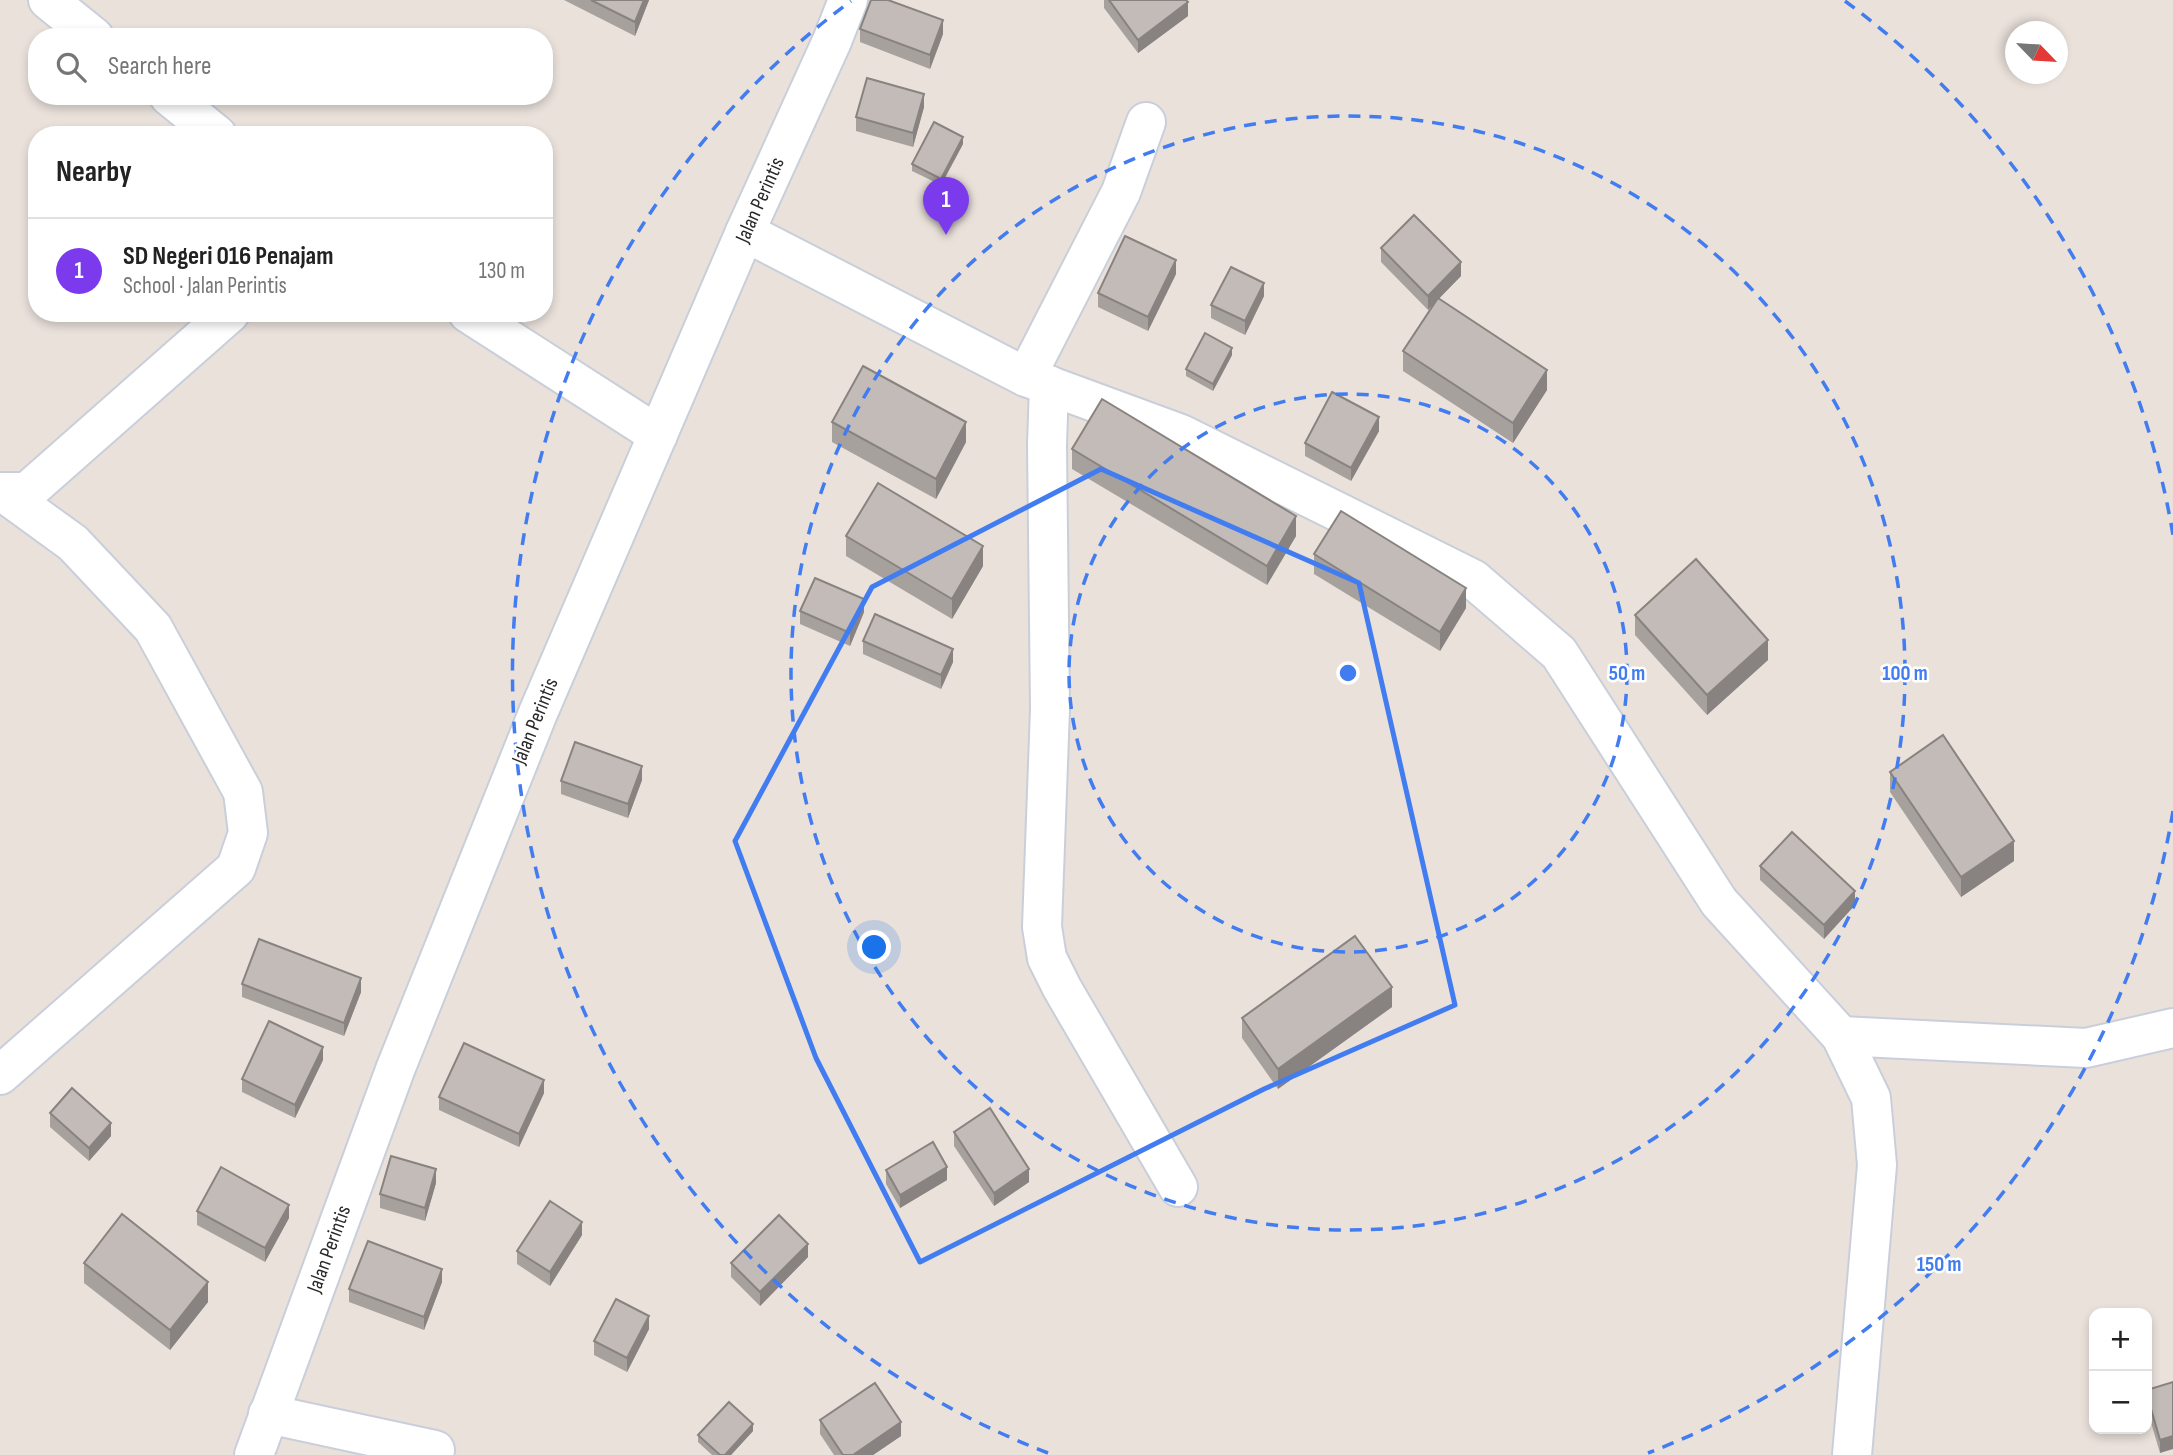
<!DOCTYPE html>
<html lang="en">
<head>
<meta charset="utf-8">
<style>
  :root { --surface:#fff; --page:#f6f6f6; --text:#222; --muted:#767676; --line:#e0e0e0; --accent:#7c3aed }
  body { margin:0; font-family:"Sofia Sans Condensed",sans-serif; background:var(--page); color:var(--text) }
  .controls { position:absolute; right:21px; bottom:21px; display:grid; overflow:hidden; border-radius:14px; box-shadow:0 4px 10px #0003 }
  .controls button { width:63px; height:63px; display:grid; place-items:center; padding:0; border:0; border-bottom:2px solid var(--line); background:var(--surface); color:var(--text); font:35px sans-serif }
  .compass { position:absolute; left:2005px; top:21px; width:63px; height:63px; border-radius:50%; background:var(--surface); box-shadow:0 4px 10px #0003; rotate:115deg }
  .you { position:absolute; left:875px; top:948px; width:24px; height:24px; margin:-18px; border:5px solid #fff; border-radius:50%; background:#1a73e8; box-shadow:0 0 0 10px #1a73e833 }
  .badge { display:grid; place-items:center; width:46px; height:46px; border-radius:50%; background:var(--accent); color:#fff; font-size:23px; font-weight:700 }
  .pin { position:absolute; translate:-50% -58px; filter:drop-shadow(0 2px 4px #0008) }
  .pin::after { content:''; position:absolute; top:37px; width:24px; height:21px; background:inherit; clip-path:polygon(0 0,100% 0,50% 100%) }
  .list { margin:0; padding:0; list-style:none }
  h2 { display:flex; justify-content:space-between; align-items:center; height:91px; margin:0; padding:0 28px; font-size:30px }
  h2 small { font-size:23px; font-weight:400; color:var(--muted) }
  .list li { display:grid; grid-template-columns:46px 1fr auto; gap:21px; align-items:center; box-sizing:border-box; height:105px; padding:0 28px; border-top:2px solid var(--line) }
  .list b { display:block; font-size:26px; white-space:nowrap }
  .list p { margin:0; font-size:23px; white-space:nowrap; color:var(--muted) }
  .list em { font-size:23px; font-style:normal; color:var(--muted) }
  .icon { flex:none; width:38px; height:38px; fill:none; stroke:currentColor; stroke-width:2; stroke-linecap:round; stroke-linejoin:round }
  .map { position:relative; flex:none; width:2173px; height:1455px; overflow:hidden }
  .search { position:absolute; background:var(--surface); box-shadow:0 4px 10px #0003; left:28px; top:28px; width:525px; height:77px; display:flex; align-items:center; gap:18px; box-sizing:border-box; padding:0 24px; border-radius:28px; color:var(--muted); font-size:26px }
  .panel { position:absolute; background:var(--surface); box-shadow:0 4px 10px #0003; left:28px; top:126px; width:525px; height:196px; border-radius:28px }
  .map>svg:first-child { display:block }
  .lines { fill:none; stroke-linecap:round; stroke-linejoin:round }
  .minor-casing { stroke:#c9cfda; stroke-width:42 }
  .minor { stroke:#fff; stroke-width:38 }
  .wall { fill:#a7a19d }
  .shaded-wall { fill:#888380 }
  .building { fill:#c2bbb7; stroke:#888380; stroke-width:2 }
  .marked { fill:none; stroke:#417cf0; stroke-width:5; stroke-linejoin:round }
  .ring { fill:none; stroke:#417cf0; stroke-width:3.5; stroke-dasharray:12 9 }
  .labels { text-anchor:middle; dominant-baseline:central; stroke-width:5; stroke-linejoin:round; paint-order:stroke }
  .street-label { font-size:21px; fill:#282828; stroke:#fff }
  .centre { fill:#417cf0; stroke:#fff; stroke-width:3.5 }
  .ring-label { font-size:21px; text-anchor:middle; font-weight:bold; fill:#417cf0; stroke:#fff; stroke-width:5; stroke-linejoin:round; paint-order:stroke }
</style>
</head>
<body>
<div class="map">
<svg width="2173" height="1455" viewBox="0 0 2173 1455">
  <rect width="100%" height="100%" fill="#eae1db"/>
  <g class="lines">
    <!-- minor casing -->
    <g class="minor-casing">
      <g id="minor">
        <polyline points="48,0 94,37"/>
        <polyline points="169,96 217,135"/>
        <polyline points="745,232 1026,377 1181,434 1473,579 1559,653 1719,902 1841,1036 1871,1098 1877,1165 1852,1455"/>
        <polyline points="468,313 658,435"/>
        <polyline points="1026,377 1121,192 1146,122"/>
        <polyline points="1049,385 1047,445 1050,709 1042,927 1047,958 1062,988 1178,1187"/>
        <polyline points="0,492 27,492 230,313"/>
        <polyline points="1841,1036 2086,1048 2173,1028"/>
        <polyline points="0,1075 236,868 248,833 243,792 153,628 73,543 4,493"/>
        <polyline points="268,1414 435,1450"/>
        <polyline points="254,1455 395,1070 538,713 745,232 832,41 848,0"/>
      </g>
    </g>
    <!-- minor -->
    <use href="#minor" class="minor"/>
  </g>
  <!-- wall -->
  <g class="wall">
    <polygon points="564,0 649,0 635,36"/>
    <polygon points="1104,0 1186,0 1188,16 1138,53 1104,8"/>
    <polygon points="860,29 943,34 930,69 860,42"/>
    <polygon points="924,107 913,147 856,131 856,117"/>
    <polygon points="963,144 941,185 912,171 912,164"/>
    <polygon points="1381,248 1461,276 1439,298 1547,390 1513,443 1403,371 1403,351 1436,301 1428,310 1381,262"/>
    <polygon points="1176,274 1148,331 1098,307 1098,293"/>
    <polygon points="1264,296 1245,335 1211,318 1211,305"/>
    <polygon points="1232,355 1213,391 1186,376 1186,369"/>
    <polygon points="832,422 966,442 936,499 832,442"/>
    <polygon points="1379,431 1351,481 1305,456 1305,443"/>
    <polygon points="1072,449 1296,536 1267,585 1072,469"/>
    <polygon points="846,536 983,566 952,619 846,556"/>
    <polygon points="1314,554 1466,608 1440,651 1314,574"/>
    <polygon points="800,611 864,612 850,646 800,624"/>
    <polygon points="1635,615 1768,660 1707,715 1635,635"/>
    <polygon points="863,641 953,662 941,689 863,654"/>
    <polygon points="1890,772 2014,861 1961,897 1890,792"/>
    <polygon points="642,780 628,818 561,794 561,781"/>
    <polygon points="1760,866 1855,905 1824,939 1760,880"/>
    <polygon points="242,984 361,992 344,1036 242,997"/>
    <polygon points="1392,1007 1278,1089 1242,1038 1242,1018"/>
    <polygon points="323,1060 295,1118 242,1092 242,1079"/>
    <polygon points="544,1093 519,1147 439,1110 439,1097"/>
    <polygon points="50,1113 111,1136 89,1161 50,1127"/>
    <polygon points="954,1132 1029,1182 994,1206 954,1146"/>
    <polygon points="886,1170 947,1180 900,1208 886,1184"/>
    <polygon points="436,1183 425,1221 380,1208 380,1194"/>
    <polygon points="197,1211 289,1218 265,1262 197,1225"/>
    <polygon points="582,1235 550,1286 517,1264 517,1251"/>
    <polygon points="808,1257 760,1306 731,1277 731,1263"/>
    <polygon points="84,1263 208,1302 170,1350 84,1283"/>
    <polygon points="442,1282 424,1330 349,1302 349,1289"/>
    <polygon points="649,1329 627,1372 594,1355 594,1341"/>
    <polygon points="2173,1382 2160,1453 2147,1409 2147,1390"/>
    <polygon points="820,1420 901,1436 873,1455 834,1455 820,1434"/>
    <polygon points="753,1431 731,1455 712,1455 698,1442 698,1435"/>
  </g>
  <!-- shaded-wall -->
  <g class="shaded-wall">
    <polygon points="644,0 649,0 635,36 635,22"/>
    <polygon points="1188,2 1188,16 1138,53 1138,40"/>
    <polygon points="943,20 943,34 930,69 930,55"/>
    <polygon points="924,94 924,107 913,147 913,133"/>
    <polygon points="963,137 963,144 941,185 941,179"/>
    <polygon points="1176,260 1176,274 1148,331 1148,317"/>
    <polygon points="1461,262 1461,276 1428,310 1428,296"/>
    <polygon points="1264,283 1264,296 1245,335 1245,321"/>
    <polygon points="1232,348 1232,355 1213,391 1213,384"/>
    <polygon points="1547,370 1547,390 1513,443 1513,423"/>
    <polygon points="1379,417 1379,431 1351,481 1351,468"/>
    <polygon points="966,422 966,442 936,499 936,479"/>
    <polygon points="1296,516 1296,536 1267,585 1267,566"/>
    <polygon points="983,546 983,566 952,619 952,599"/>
    <polygon points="1466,588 1466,608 1440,651 1440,632"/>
    <polygon points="864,599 864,612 850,646 850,633"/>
    <polygon points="1768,640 1768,660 1707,715 1707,695"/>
    <polygon points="953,649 953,662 941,689 941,675"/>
    <polygon points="642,766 642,780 628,818 628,804"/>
    <polygon points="2014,841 2014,861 1961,897 1961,877"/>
    <polygon points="1855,891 1855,905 1824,939 1824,925"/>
    <polygon points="361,978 361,992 344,1036 344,1023"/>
    <polygon points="1392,987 1392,1007 1278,1089 1278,1069"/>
    <polygon points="323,1047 323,1060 295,1118 295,1105"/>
    <polygon points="544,1080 544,1093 519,1147 519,1134"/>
    <polygon points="111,1123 111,1136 89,1161 89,1148"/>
    <polygon points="947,1167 947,1180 900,1208 900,1195"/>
    <polygon points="436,1169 436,1183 425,1221 425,1208"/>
    <polygon points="1029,1169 1029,1182 994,1206 994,1193"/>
    <polygon points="289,1205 289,1218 265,1262 265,1248"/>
    <polygon points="582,1222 582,1235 550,1286 550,1272"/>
    <polygon points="808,1244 808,1257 760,1306 760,1292"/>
    <polygon points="442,1269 442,1282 424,1330 424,1317"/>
    <polygon points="208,1282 208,1302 170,1350 170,1330"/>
    <polygon points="649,1316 649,1329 627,1372 627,1358"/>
    <polygon points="901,1422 901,1436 873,1455 853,1455"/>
    <polygon points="753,1424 753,1431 731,1455 725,1455"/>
    <polygon points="2173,1436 2173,1449 2160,1453 2160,1440"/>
  </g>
  <!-- building -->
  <g class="building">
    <polygon points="591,0 644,0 635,22"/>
    <polygon points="871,0 888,0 943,20 930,55 860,29"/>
    <polygon points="1109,0 1186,0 1188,2 1138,40"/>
    <polygon points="867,78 924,94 913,133 856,117"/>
    <polygon points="934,122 963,137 941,179 912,164"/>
    <polygon points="1414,215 1461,262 1428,296 1381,248"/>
    <polygon points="1125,236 1176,260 1148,317 1098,293"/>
    <polygon points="1231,267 1264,283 1245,321 1211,305"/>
    <polygon points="1438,298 1547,370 1513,423 1403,351"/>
    <polygon points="1205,333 1232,348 1213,384 1186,369"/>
    <polygon points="863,366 966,422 936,479 832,422"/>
    <polygon points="1332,392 1379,417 1351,468 1305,443"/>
    <polygon points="1102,399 1296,516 1267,566 1072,449"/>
    <polygon points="878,483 983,546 952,599 846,536"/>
    <polygon points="1341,511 1466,588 1440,632 1314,554"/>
    <polygon points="1696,559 1768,640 1707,695 1635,615"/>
    <polygon points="815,578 864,599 850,633 800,611"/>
    <polygon points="875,614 953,649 941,675 863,641"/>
    <polygon points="1943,735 2014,841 1961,877 1890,772"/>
    <polygon points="575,742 642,766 628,804 561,781"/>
    <polygon points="1792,832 1855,891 1824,925 1760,866"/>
    <polygon points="1355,936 1392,987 1278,1069 1242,1018"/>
    <polygon points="259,939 361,978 344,1023 242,984"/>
    <polygon points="269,1021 323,1047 295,1105 242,1079"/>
    <polygon points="464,1043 544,1080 519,1134 439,1097"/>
    <polygon points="72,1088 111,1123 89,1148 50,1113"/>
    <polygon points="990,1108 1029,1169 994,1193 954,1132"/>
    <polygon points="933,1142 947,1167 900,1195 886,1170"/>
    <polygon points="391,1156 436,1169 425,1208 380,1194"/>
    <polygon points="221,1167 289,1205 265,1248 197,1211"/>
    <polygon points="550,1201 582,1222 550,1272 517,1251"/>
    <polygon points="122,1214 208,1282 170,1330 84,1263"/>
    <polygon points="779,1215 808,1244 760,1292 731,1263"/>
    <polygon points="368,1241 442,1269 424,1317 349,1289"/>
    <polygon points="616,1299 649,1316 627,1358 594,1341"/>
    <polygon points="2173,1382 2173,1436 2160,1440 2147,1395 2147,1390"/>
    <polygon points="875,1383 901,1422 853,1455 843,1455 820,1420"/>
    <polygon points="729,1402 753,1424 725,1455 720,1455 698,1435"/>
  </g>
  <!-- marked area -->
  <path class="marked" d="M1101,469L1359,583L1455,1005L1264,1089L920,1262L816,1058L735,841L872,587Z"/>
  <!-- distance rings -->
  <g class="ring">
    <circle cx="1348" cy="673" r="279"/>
    <circle cx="1348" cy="673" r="557"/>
    <path d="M2173 811A836 836 0 0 1 1648 1453M1048 1453A836 836 0 0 1 851 1M1845 1A836 836 0 0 1 2173 535"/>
  </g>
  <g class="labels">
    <!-- street labels -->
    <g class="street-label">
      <text transform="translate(760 200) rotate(-66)">Jalan Perintis</text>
      <text transform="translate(535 721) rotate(-68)">Jalan Perintis</text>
      <text transform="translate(329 1249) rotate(-70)">Jalan Perintis</text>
    </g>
  </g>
  <circle cx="1348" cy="673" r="10" class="centre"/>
  <g class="ring-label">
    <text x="1627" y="680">50 m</text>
    <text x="1905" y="680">100 m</text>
    <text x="1939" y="1271">150 m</text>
  </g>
</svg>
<div class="controls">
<button>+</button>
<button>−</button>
</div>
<svg class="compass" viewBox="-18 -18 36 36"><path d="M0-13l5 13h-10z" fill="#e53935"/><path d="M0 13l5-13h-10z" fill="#767676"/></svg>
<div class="you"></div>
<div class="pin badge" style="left:946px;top:235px">1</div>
<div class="search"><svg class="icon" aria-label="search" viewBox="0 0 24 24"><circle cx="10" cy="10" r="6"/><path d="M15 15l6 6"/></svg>Search here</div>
<section class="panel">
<h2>Nearby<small></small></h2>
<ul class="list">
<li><span class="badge">1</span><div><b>SD Negeri 016 Penajam</b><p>School · Jalan Perintis</p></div><em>130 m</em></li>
</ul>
</section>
</div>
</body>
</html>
